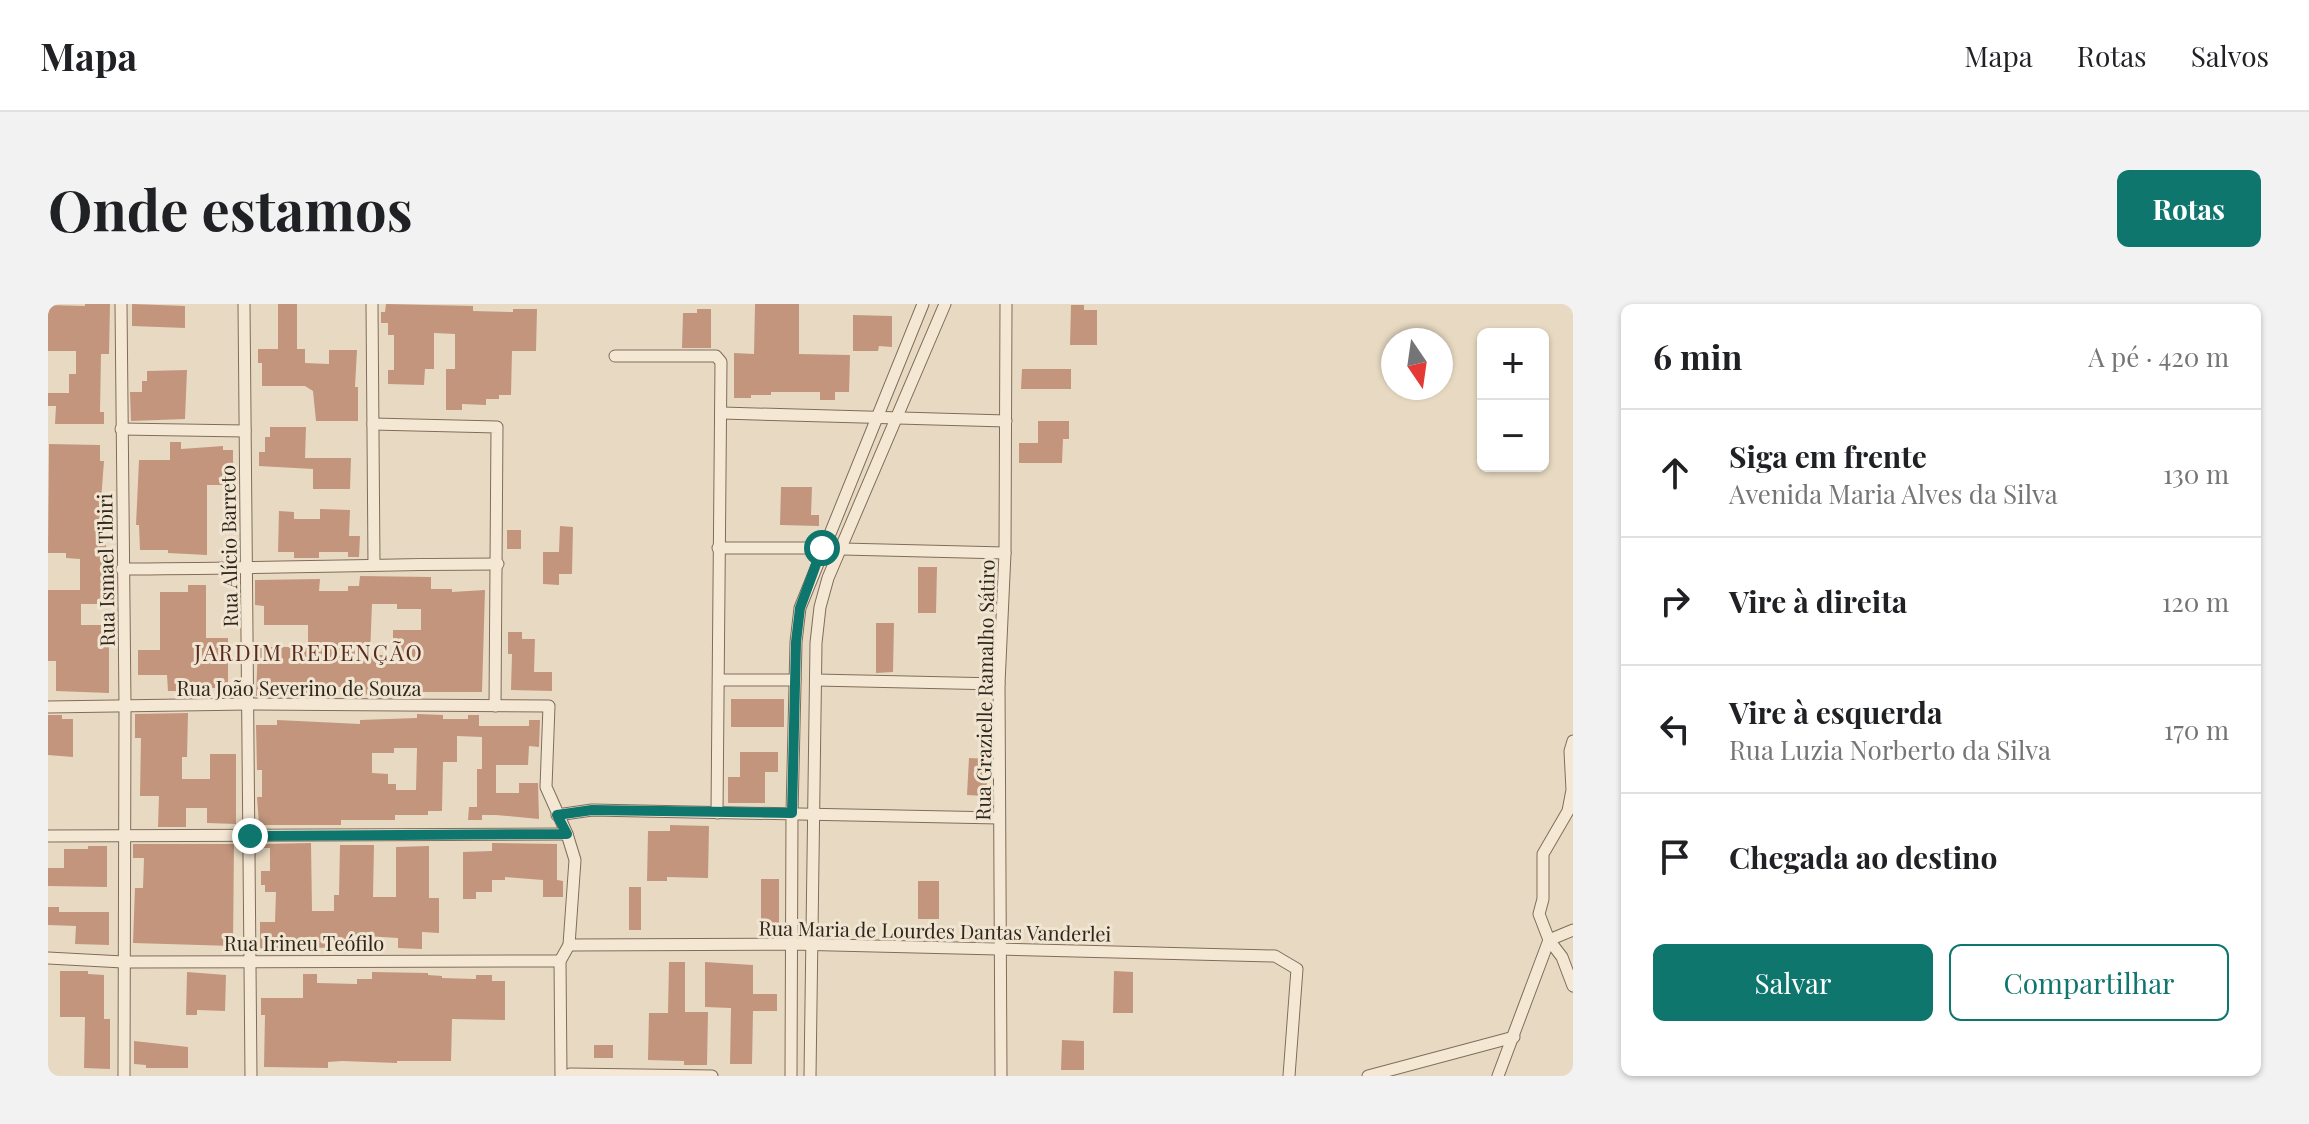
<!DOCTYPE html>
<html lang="pt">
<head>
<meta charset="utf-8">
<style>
  :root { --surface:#fff; --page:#f2f2f2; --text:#202124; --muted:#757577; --line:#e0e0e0; --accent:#0f766e }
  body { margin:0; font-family:"Playfair Display",serif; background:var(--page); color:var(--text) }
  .controls { position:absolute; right:24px; top:24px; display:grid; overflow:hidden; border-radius:12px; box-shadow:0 2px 6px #0004 }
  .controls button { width:72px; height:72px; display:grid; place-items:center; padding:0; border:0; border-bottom:2px solid var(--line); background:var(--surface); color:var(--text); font:40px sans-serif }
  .compass { position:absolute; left:1333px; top:24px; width:72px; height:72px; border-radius:50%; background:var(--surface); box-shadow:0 2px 6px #0004; rotate:167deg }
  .stop { position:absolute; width:24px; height:24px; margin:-18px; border:6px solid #0f766e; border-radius:50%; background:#fff }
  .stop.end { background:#0f766e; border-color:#fff; box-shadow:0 2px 8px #0008 }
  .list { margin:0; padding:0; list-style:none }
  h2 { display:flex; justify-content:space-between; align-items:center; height:104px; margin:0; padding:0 32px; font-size:34px }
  h2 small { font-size:26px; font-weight:400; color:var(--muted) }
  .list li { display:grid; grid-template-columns:52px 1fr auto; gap:24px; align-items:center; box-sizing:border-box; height:128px; padding:0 32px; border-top:2px solid var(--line) }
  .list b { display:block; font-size:30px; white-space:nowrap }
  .list p { margin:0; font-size:26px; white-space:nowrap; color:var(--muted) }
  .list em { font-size:26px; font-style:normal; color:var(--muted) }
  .actions { display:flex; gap:16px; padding:24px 32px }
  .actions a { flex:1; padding:18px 0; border:2px solid var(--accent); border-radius:12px; text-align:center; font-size:28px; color:var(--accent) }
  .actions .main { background:var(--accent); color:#fff }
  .icon { flex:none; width:44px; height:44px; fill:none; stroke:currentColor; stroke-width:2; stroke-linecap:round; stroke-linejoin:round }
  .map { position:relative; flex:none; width:1525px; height:772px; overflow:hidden; border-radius:12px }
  header { display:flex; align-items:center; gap:48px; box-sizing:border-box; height:112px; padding:0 40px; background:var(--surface); border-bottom:2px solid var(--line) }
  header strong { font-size:38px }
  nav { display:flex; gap:44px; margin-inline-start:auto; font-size:28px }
  .intro { display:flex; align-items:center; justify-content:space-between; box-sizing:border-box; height:192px; padding:0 48px }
  h1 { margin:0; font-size:56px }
  .button { padding:20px 36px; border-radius:12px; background:var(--accent); color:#fff; font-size:28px; font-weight:700 }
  main { display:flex; gap:48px; padding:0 48px }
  aside { flex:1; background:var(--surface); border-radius:12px; box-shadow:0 2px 6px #0004 }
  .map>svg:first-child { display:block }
  .building { fill:#c2957c; fill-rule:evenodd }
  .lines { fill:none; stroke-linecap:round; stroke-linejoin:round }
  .street-casing { stroke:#806c5b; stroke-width:13 }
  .street { stroke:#f4e8d4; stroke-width:11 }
  .route { stroke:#0f766e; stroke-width:10 }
  .labels { text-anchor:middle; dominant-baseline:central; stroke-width:6; stroke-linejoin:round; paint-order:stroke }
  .street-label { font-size:20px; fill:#31261e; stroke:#f0e5d1 }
  .neighbourhood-label { font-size:22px; letter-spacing:2px; fill:#592a22; stroke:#f0e5d1 }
</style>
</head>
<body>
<header>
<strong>Mapa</strong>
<nav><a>Mapa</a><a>Rotas</a><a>Salvos</a></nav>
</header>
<div class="intro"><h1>Onde estamos</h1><a class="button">Rotas</a></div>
<main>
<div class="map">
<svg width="1525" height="772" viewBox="0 0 1525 772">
  <rect width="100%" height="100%" fill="#e8dac2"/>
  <!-- building -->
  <g class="building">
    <polygon points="37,0 62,0 61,50 53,50 52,108 56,108 56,120 7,120 8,102 0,102 0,89 21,89 21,70 28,70 28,47 0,47 0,1 37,2"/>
    <polygon points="84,0 137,2 137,24 84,22"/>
    <polygon points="230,0 249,0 249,45 257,45 257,59 281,60 281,46 309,46 307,83 310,83 310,117 268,117 265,87 257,82 214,82 214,59 210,59 210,45 230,45"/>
    <polygon points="338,0 425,2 425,7 465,8 465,5 489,5 488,47 464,47 463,91 451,91 451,95 438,95 438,101 414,100 414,106 398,106 398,65 407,65 407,30 386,29 386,65 377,65 376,81 340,80 340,66 346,66 346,31 340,31 340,19 333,19 333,8 337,8"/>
    <polygon points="707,0 751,0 751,50 802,51 801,88 787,88 787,96 772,96 772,88 723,88 723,91 703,91 703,94 686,94 686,49 706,50"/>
    <polygon points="1023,1 1036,1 1036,6 1049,6 1049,41 1022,41"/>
    <polygon points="649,5 663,5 663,44 634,44 635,9 649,9"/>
    <polygon points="805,11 844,12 844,43 831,42 830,47 805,47"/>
    <polygon points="974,65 1023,65 1023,85 973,85"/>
    <polygon points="139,66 137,115 83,117 82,88 94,88 94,77 99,77 99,67"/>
    <polygon points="990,117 1021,117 1021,135 1015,135 1014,159 971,159 971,139 990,139"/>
    <polygon points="222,123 258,123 257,154 303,154 302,185 265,185 265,165 211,162 211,148 217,148 217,133 222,133"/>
    <polygon points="122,138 133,138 133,145 175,142 175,146 185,146 185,181 159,181 159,251 120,249 120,246 92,246 91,221 88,221 91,156 122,156"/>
    <polygon points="1,140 52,141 52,157 56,157 53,197 58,197 58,300 33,300 33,321 61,321 61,389 8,387 8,357 0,357 0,286 32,286 32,255 18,254 18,249 0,249"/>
    <polygon points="733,183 764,183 763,211 771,211 771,222 732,221"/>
    <polygon points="272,205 302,206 301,232 312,232 311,253 300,253 300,248 271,248 271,254 246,254 246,248 230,248 231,207 246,208 246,215 272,215"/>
    <polygon points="512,222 525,223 524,270 511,270 511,281 495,280 495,248 511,248"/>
    <rect x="459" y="226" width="14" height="19"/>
    <polygon points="870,263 889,263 888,309 870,309"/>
    <path d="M312,272L383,273V285H404V288L437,286L434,388H366V391H327L296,389V383H259V392H208L210,343H260V321H216V302L207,301V276L272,275L271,287H300V282H311ZM324,300H349V305H373V326H345V351H322Z"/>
    <polygon points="140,281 158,281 158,334 180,334 180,384 160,384 160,387 120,387 119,371 90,371 90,346 112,346 112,288 140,288"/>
    <polygon points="828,319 846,319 845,368 828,369"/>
    <polygon points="460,328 474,328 474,335 487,335 486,368 504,368 504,387 463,386 464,350 460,350"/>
    <rect x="683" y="395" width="53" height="28"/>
    <polygon points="140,409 139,453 134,453 134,475 162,475 162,450 188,450 188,520 159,519 159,504 138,504 138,523 110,523 111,492 92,492 93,434 87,434 87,410"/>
    <path d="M369,410L395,411V415H420V411H431V422H481V416H492L491,443L481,442L480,461H448V489H471V479H490L491,515L448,511H434V516H420L421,503H429V465H434V433L409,432V458H395L394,507H380V511H347V516H293V521H211L209,493H214V466H209L208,421H229V416L312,420V416L369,414ZM346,444H369L368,486H348V480H340V470L324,469V449H346Z"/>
    <polygon points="0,411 14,411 14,415 25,415 25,453 0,451"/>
    <polygon points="692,448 730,448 730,468 717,468 717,499 680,499 680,473 692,473"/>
    <polygon points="921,454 940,455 938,492 919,491"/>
    <polygon points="622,521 661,522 660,574 619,573 619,577 599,577 600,527 622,527"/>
    <polygon points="263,539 264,607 286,607 286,591 291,591 292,541 326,541 325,593 348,593 348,543 381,542 381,594 391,594 391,629 374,628 374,645 350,644 350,634 302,631 302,643 263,644 263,647 212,646 212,618 227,618 228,588 217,588 217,581 213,581 213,567 222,567 222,544 214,544 214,540"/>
    <polygon points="444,539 509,540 509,576 515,577 515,593 495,593 495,576 457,573 457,576 444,576 444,588 428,588 428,595 415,595 415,548 444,547"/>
    <polygon points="85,540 186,540 185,642 85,639 87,584 95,584 96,554 85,554"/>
    <polygon points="40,542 59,542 59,583 0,582 0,564 16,564 16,545 40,545"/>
    <rect x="713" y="575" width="18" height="44"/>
    <rect x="870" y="577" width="21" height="38"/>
    <rect x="581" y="583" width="12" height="43"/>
    <polygon points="0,603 11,603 11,608 61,608 61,641 27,640 28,622 0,621"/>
    <polygon points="621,658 637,658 637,708 660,708 659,761 636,761 636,757 600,756 601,709 620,709"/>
    <polygon points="657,658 705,661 705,690 729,690 729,707 705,707 704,760 682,760 683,704 657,703"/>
    <polygon points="12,667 40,667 40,670 56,671 56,715 62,715 62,765 36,764 37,713 12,713"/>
    <polygon points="1066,667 1085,668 1085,709 1065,709"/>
    <polygon points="139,668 178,671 177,707 149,706 149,711 138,711"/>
    <polygon points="324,668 380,669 380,671 394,672 394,674 428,675 428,671 444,671 444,677 457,677 457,716 404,715 403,757 349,757 349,759 294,757 280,758 280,764 216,763 217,711 213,711 213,694 255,694 255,670 269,670 269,679 309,680 309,675 324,675"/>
    <polygon points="1014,736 1036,737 1036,766 1013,766"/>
    <polygon points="86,737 140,743 140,764 98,764 98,761 86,760"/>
    <rect x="546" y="741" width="19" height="13"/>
  </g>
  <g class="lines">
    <!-- street casing -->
    <g class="street-casing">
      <g id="street">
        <polyline points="73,0 77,402 76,772"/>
        <polyline points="196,0 203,772"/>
        <polyline points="324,0 326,260"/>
        <polyline points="567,52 668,52 673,58 669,509"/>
        <polyline points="674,109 958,117"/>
        <polyline points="325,120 449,123 447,402"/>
        <polyline points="73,125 197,127"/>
        <polyline points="670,244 774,244"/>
        <polyline points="795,245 957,249"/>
        <path d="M74,265C200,265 325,260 450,260"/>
        <polyline points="671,376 747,376"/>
        <polyline points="768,376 951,380"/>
        <polyline points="0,403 200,400 501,402 498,483 519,530 527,556 521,641 512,657 513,772"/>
        <polyline points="1525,437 1522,447 1524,486 1520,507 1495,550 1495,595 1491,610 1501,636 1514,653 1525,682"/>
        <polyline points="509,511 544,506 951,514"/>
        <polyline points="0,532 519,530"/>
        <polyline points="521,641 744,640 1227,652 1249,665 1241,772"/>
        <polyline points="0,654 75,658 512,657"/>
        <polyline points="519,772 522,770 664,772"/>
        <polyline points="743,772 744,509 748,338 752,304 875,0"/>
        <polyline points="762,772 768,339 772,303 780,274 897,0"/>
        <polyline points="953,772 951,380 957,249 958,0"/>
        <polyline points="1320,772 1466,733"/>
        <polyline points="1450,772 1501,636 1525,626"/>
      </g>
    </g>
    <!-- street -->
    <use href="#street" class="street"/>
  </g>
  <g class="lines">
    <!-- route -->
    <polyline class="route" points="202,532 519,530 509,511 544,506 744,509 748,338 752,304 774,244"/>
  </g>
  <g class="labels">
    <!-- street labels -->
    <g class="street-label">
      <text transform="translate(180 242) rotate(-91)">Rua Alício Barreto</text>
      <text transform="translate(57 266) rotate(-91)">Rua Ismael Tibiri</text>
      <text x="251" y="383">Rua João Severino de Souza</text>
      <text transform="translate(936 386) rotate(-89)">Rua Grazielle Ramalho Sátiro</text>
      <text transform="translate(887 626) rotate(1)">Rua Maria de Lourdes Dantas Vanderlei</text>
      <text x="256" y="638">Rua Irineu Teófilo</text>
    </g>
    <!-- neighbourhood labels -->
    <g class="neighbourhood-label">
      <text x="261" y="348">JARDIM REDENÇÃO</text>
    </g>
  </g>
</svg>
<div class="controls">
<button>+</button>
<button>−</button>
</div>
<svg class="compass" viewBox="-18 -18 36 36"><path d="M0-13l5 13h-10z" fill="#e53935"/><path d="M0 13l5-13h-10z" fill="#757577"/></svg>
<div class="stop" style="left:774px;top:244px"></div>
<div class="stop end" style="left:202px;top:532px"></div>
</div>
<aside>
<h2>6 min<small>A pé · 420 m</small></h2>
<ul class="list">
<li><svg class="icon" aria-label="ahead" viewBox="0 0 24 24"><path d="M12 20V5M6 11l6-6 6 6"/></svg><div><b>Siga em frente</b><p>Avenida Maria Alves da Silva</p></div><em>130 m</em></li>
<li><svg class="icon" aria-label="right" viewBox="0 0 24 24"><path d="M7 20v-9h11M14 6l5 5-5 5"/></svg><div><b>Vire à direita</b></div><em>120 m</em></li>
<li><svg class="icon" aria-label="left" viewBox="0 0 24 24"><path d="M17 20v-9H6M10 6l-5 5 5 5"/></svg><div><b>Vire à esquerda</b><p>Rua Luzia Norberto da Silva</p></div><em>170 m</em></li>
<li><svg class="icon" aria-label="arrive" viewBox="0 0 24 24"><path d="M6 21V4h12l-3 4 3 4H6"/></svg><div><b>Chegada ao destino</b></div></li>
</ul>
<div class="actions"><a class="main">Salvar</a><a>Compartilhar</a></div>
</aside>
</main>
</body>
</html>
